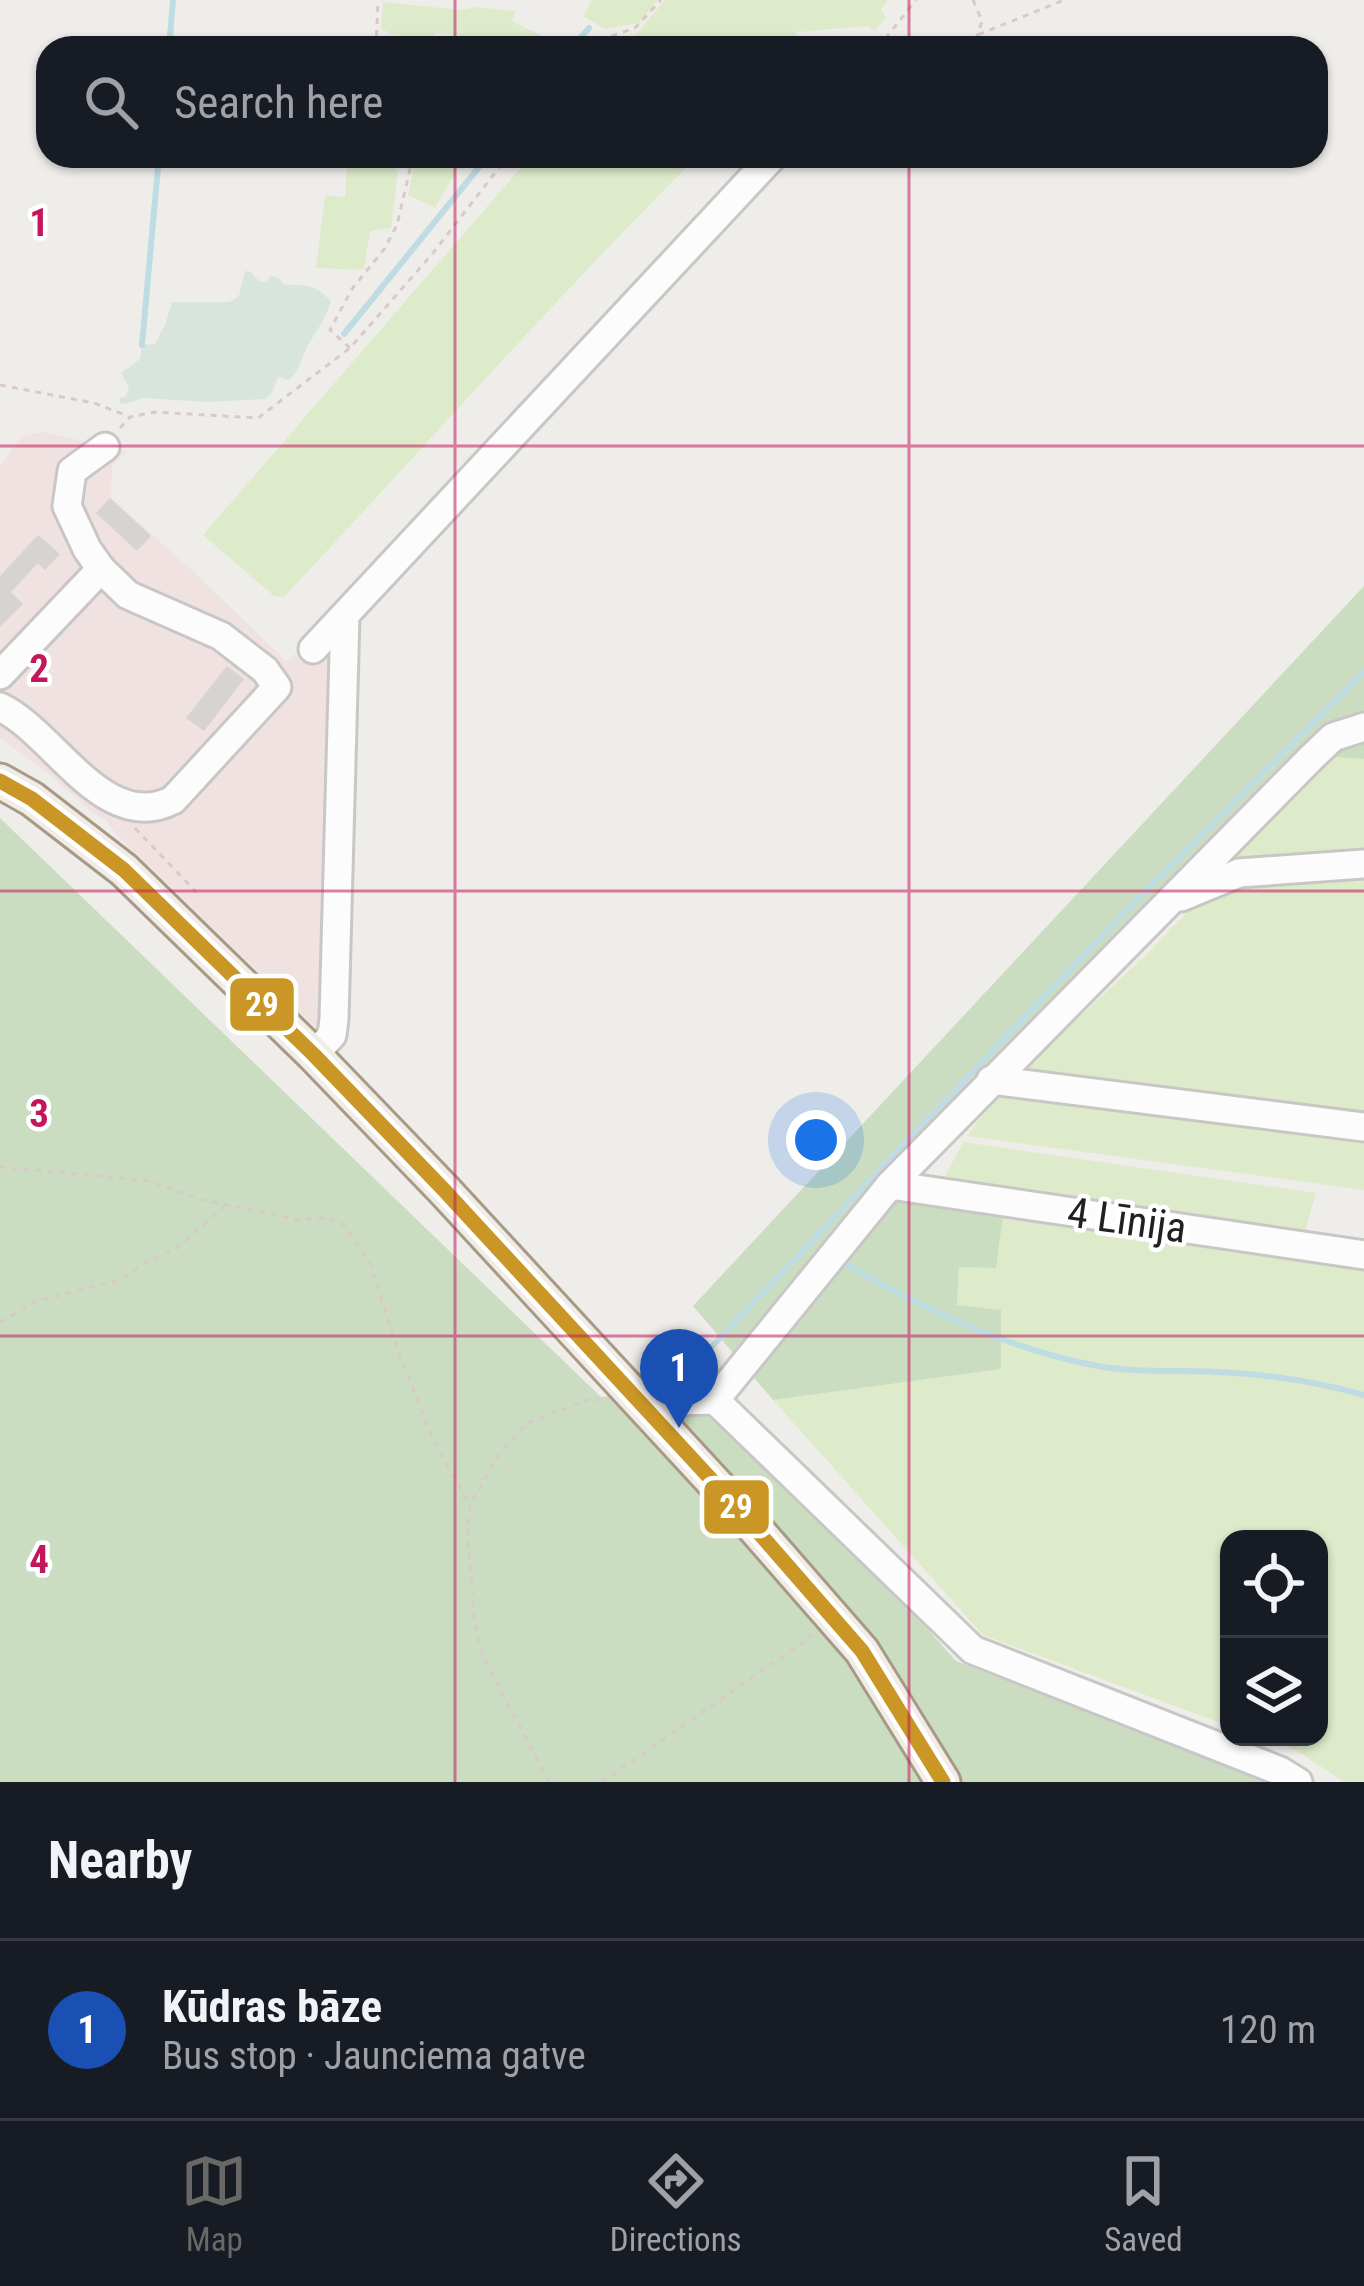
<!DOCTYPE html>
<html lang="en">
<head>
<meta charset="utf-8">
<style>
  :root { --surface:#171b24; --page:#20242c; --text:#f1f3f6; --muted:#9ea1a6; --line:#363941; --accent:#696867 }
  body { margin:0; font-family:"Roboto Condensed",sans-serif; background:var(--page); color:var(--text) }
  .controls { position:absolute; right:36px; bottom:36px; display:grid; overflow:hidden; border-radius:24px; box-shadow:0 3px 9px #0004 }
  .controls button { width:108px; height:108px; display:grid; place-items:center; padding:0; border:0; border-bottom:3px solid var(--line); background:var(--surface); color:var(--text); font:60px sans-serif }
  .you { position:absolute; left:816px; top:1140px; width:42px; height:42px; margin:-30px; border:9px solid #fff; border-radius:50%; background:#1a73e8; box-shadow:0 0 0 18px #1a73e833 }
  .badge { display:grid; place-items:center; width:78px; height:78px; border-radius:50%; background:var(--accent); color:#fff; font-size:39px; font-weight:700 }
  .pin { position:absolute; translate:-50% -99px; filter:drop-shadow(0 3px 6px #0008) }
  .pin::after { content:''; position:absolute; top:63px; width:42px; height:36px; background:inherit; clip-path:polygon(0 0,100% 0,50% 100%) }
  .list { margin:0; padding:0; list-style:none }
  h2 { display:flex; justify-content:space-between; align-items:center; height:156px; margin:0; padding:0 48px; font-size:51px }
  h2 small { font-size:39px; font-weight:400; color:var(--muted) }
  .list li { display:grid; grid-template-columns:78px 1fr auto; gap:36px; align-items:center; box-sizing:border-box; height:180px; padding:0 48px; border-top:3px solid var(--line) }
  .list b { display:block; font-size:45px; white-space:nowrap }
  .list p { margin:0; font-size:39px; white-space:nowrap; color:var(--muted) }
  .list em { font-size:39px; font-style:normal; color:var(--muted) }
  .icon { flex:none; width:66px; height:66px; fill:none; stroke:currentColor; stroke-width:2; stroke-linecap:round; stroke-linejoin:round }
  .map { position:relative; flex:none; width:1364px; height:1782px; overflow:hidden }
  .search { position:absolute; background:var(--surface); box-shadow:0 3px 9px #0004; left:36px; right:36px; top:36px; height:132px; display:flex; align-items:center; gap:30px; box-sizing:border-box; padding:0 42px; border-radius:36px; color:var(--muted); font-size:45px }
  .sheet { height:336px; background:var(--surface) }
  nav { display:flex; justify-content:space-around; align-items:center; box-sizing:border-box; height:168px; border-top:3px solid var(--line); background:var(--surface); font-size:33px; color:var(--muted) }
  nav a { display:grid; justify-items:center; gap:6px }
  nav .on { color:var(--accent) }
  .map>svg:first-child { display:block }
  .commercial { fill:#f0e2e0 }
  .grass { fill:#ddebca }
  .forest { fill:#cbddc0 }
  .wetland { fill:#d8e5dd }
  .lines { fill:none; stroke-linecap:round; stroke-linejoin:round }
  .stream { stroke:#bfdce2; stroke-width:6 }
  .building { fill:#d6d3d1 }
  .minor-casing { stroke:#c8c7c6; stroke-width:33 }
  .major-casing { stroke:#a69a86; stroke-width:39 }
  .path { stroke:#d8cac9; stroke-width:3; stroke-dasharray:6 6; stroke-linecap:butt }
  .minor { stroke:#fdfcfc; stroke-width:27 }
  .major { stroke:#f2ece7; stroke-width:33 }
  .bus-1-casing { stroke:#fff; stroke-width:24 }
  .bus-1 { stroke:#ca9726; stroke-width:15 }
  .grid { fill:none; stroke:#c2185b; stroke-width:3; stroke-opacity:0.55 }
  .labels { text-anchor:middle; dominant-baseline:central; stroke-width:9; stroke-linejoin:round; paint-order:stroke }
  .street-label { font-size:42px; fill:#212121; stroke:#fff }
  .grid-label { font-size:39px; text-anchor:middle; font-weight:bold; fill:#c2185b; stroke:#fff; stroke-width:9; stroke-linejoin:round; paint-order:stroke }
  .line-badge { stroke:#fff; stroke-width:4.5 }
  .badge-label { font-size:33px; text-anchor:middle; font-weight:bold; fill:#fff }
</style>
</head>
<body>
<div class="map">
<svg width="1364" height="1782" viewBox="0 0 1364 1782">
  <rect width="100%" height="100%" fill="#efedea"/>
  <!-- commercial -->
  <polygon class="commercial" points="43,432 128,451 112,466 111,498 192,570 286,661 295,654 302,662 333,655 320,1032 115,833 105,819 93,813 45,771 0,738 0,466 21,437"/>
  <!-- grass -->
  <g class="grass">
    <polygon points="592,0 658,0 639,23 605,29 583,16"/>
    <polygon points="665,0 888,0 881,10 886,18 874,31 869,26 796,32 797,48 624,48"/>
    <polygon points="383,2 460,10 477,7 516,11 512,21 544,37 550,48 459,48 459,35 435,33 433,40 391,34 381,29"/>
    <polygon points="416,156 465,156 435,208 408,195"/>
    <path d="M531,156H698C555,298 422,450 284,597L274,596L203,535Z"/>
    <polygon points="347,160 389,164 398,171 391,228 370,231 364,270 316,268 325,195 345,197"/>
    <polygon points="1321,756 1364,759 1364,1190 967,1136 1003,1088 1146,955 1194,905"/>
    <polygon points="963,1142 1316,1193 1301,1245 939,1188"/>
    <polygon points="1003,1212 1364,1271 1364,1782 1344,1782 1296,1750 1260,1737 1319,1737 1319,1539 1229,1539 1229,1726 983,1635 773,1400 1001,1369 1001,1310 957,1306 959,1267"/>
  </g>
  <!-- forest -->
  <g class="forest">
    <polygon points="1364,586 1364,759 1321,756 1266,789 920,1132 913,1182 1005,1200 996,1268 959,1267 957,1305 1001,1310 1001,1369 773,1400 693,1306"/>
    <polygon points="0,818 601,1397 712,1387 956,1661 1269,1782 0,1782"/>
  </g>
  <!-- wetland -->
  <path class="wetland" d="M245,271L251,272L259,281L266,282L271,276L278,277L284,285C307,285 314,283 331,301C326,318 317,330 308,345C301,358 300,370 289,380L278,377L273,391L266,399L207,402L143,398L125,404L120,403L119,398L126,396L129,388L121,373L140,359L142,345L155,344L165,325L172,302H229L239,296Z"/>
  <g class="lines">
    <!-- stream -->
    <g class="stream">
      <polyline points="169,48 173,0"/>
      <polyline points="572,48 589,28"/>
      <polyline points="344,334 488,156"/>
      <polyline points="142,345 159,156"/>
      <path d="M842,1262C919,1307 1009,1350 1098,1366C1136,1373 1179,1370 1218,1372C1267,1374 1318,1382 1364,1395"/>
      <polyline points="681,1379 1115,922 1364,672"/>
    </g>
  </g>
  <!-- building -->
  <g class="building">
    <polygon points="110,498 151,536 137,551 96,513"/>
    <polygon points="38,535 60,554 45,570 38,563 11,592 23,604 0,627 0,576"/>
    <polygon points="227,666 244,679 204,731 186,718"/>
  </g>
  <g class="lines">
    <!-- minor casing -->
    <g class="minor-casing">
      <g id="minor">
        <polyline points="313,649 773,156"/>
        <polyline points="0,675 101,569"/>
        <path d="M0,707C55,733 104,835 173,800L277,687L265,670L221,636L128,595L101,569L87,549L67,506L72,471L105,447"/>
        <polyline points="1181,897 1239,873 1364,864"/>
        <polyline points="314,1055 332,1035 334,1019 345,616"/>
        <polyline points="991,1080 1364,1127"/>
        <polyline points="890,1185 1364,1255"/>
        <polyline points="715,1400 973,1650 1280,1771 1298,1782"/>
        <polyline points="640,1402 715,1400 890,1185 1311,758 1333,737 1364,727"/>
      </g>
    </g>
    <!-- major casing -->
    <g class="major-casing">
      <polyline id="major" points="0,781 32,799 124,870 314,1055 444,1190 732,1502 862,1651 943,1782"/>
    </g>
    <!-- path -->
    <g class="path">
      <polyline points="973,0 982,21 977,37"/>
      <polyline points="376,48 378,0"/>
      <polyline points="592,48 597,41 635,28 661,0"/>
      <polyline points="878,48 916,0"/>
      <polyline points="945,48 1064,0"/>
      <polyline points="350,348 330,330 352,289 385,248 397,225 410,169 400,156"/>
      <polyline points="0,385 94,403 128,416"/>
      <polyline points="120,428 130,417 155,412 258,418 350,348 433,253 508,156"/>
      <polyline points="135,828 196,892"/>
      <polyline points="0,1167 149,1181 202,1200 299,1220 327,1218 343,1224 370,1262 399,1354 435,1444 470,1505"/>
      <polyline points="0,1322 37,1301 117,1281 151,1260 176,1249 224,1207"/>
      <polyline points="549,1782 483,1656 474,1619 468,1534 470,1505 498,1456 527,1423 590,1399 602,1400"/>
      <polyline points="602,1782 812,1636"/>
    </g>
    <!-- minor -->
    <use href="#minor" class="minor"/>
    <!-- major -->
    <use href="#major" class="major"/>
    <!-- bus-1 casing -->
    <g class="bus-1-casing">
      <polyline id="bus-1" points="0,781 32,799 124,870 314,1055 444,1190 732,1502 862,1651 943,1782"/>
    </g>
    <!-- bus-1 -->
    <use href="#bus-1" class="bus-1"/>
  </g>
  <!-- grid -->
  <path class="grid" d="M455,0V48M909,0V48M455,156V1782M909,156V1782M0,446H1364M0,891H1364M0,1336H1364"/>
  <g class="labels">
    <!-- street labels -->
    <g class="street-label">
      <text transform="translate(1127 1220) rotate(8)">4 Līnija</text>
    </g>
  </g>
  <g class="grid-label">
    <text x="39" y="236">1</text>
    <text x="39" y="682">2</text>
    <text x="39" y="1127">3</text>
    <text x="39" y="1573">4</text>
  </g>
  <g class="line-badge">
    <rect x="228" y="976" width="68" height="57" rx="12" fill="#ca9726"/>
    <rect x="702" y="1478" width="69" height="58" rx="12" fill="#ca9726"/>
  </g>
  <g class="badge-label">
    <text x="262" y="1016">29</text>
    <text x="736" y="1518">29</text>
  </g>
</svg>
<div class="controls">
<button><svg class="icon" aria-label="locate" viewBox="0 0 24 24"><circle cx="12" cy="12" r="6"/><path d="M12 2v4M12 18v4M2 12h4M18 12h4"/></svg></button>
<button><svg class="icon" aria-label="layers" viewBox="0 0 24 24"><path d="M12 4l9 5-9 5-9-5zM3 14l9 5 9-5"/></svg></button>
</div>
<div class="you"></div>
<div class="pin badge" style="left:679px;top:1428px;background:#1a4fb4">1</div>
<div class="search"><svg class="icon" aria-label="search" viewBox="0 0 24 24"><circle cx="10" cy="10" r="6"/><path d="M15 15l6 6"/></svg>Search here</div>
</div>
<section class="sheet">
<h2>Nearby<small></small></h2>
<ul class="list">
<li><span class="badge" style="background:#1a4fb4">1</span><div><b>Kūdras bāze</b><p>Bus stop · Jaunciema gatve</p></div><em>120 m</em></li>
</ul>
</section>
<nav>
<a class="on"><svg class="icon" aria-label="map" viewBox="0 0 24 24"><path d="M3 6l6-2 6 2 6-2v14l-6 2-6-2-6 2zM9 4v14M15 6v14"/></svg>Map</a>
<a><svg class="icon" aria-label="directions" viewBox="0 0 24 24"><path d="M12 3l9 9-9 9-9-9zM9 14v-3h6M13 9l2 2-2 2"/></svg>Directions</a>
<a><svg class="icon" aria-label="saved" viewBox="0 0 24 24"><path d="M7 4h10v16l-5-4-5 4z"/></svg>Saved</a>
</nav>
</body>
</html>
